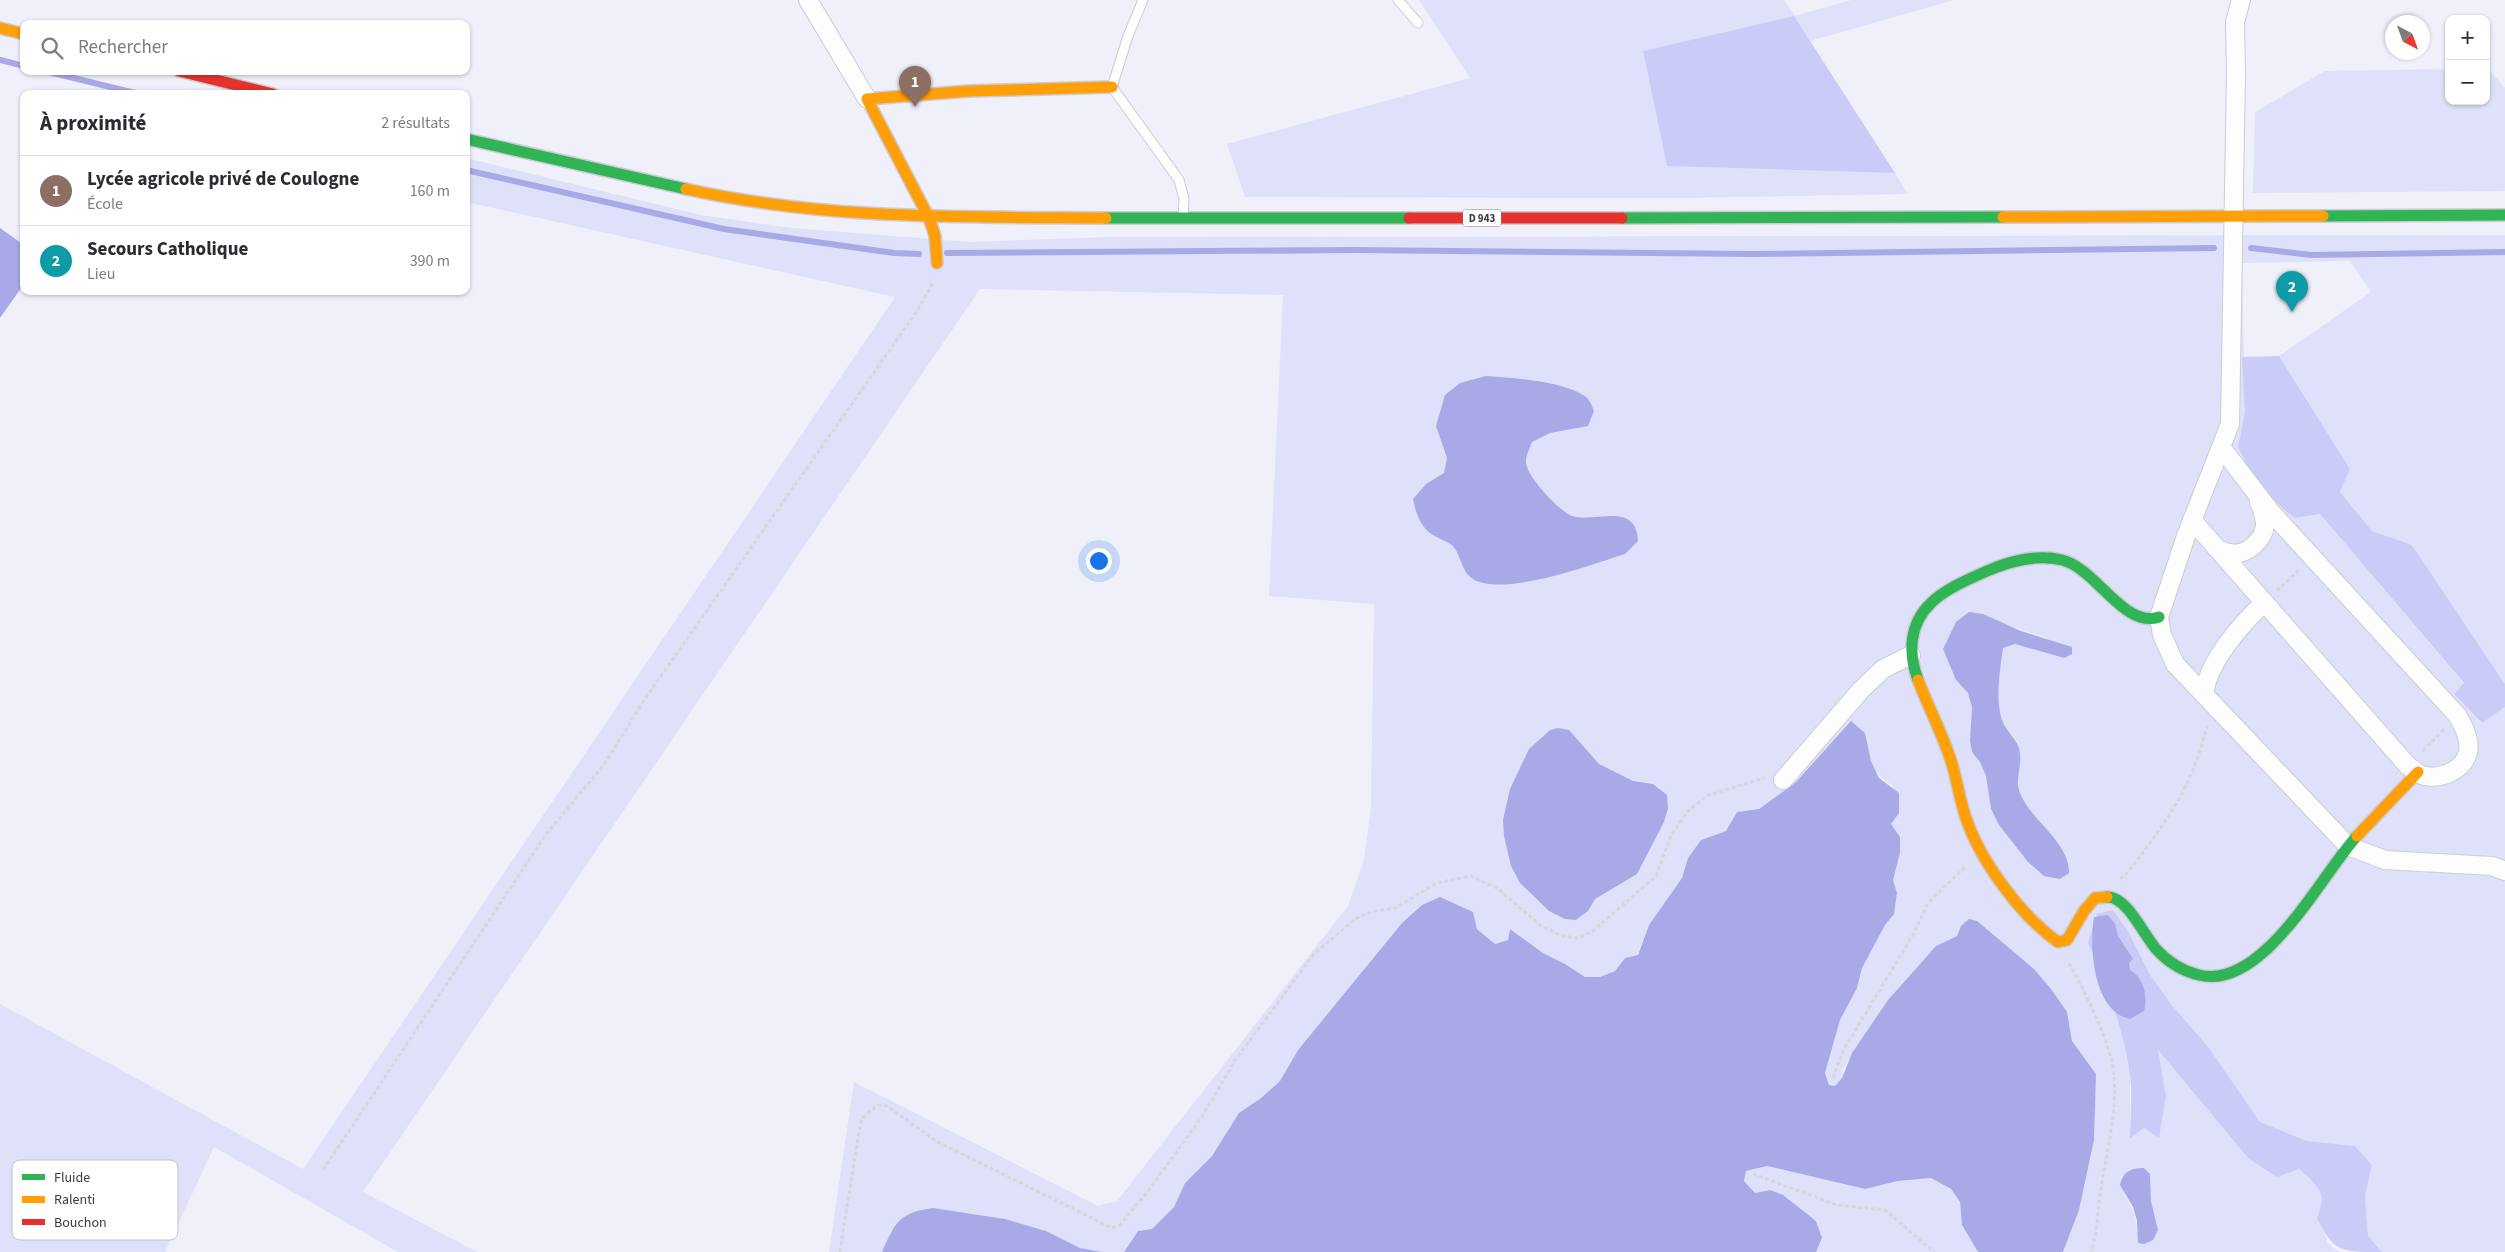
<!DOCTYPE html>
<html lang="fr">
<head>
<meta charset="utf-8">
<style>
  :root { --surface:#fff; --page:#f2f2f3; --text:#2b2b33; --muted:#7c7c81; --line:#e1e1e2; --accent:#7a7b83 }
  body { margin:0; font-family:"Source Sans 3",sans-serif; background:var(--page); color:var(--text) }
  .controls { position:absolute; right:15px; top:15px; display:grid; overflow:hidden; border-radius:10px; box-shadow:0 1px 4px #0004 }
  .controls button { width:45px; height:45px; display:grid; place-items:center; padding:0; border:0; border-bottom:1px solid var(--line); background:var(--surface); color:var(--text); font:25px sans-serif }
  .compass { position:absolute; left:2385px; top:15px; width:45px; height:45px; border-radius:50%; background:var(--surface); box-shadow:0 1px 4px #0004; rotate:139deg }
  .you { position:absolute; left:1098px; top:560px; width:18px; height:18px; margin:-12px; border:4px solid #fff; border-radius:50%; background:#1a73e8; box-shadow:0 0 0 8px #1a73e833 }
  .badge { display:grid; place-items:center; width:32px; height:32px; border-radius:50%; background:var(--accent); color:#fff; font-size:16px; font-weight:700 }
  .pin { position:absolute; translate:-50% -41px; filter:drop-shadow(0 1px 2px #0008) }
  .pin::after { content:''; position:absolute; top:26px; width:18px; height:15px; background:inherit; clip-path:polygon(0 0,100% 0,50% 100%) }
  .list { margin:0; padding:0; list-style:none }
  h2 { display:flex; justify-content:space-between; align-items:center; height:65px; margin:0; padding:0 20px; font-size:21px }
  h2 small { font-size:16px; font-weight:400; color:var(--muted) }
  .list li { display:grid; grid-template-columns:32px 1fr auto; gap:15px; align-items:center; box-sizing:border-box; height:70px; padding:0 20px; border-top:1px solid var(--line) }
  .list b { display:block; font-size:19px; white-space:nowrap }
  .list p { margin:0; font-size:16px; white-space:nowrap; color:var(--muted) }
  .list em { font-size:16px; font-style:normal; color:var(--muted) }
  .icon { flex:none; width:28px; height:28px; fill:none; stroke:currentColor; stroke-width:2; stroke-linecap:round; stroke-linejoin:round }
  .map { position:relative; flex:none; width:2505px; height:1252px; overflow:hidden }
  .search { position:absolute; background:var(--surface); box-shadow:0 1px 4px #0004; left:20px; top:20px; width:450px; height:55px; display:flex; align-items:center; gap:12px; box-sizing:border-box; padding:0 18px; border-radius:10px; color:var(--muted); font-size:19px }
  .panel { position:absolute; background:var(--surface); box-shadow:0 1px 4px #0004; left:20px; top:90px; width:450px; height:205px; border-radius:10px }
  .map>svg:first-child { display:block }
  .green { fill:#dee1f9; fill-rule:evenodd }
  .forest { fill:#cacbf6 }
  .water { fill:#a9a9e8 }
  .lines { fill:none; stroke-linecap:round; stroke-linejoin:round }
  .stream { stroke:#a9a9e8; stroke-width:6 }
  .lane-casing { stroke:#ccccd4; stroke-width:11 }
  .street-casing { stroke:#ccccd4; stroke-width:20 }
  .fast-casing { stroke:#ccccd4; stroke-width:14 }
  .slow-casing { stroke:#ccccd4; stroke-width:14 }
  .jam-casing { stroke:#ccccd4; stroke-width:14 }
  .path { stroke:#d7d7db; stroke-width:3; stroke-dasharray:4 2.5; stroke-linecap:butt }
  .lane { stroke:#fdfdfe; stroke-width:9 }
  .street { stroke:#fdfdfe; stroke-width:18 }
  .fast { stroke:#30b455; stroke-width:11 }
  .slow { stroke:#ff9f0a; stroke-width:11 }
  .jam { stroke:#e5322d; stroke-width:11 }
  .labels { text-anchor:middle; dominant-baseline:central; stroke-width:4.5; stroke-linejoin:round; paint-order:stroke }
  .shield { fill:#fff; stroke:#76767b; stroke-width:1 }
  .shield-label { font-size:11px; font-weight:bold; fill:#3b3c43 }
  .key { fill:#fff; stroke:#c4c4c7; stroke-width:1 }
  .key-label { font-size:14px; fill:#3b3c43 }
</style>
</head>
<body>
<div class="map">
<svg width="2505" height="1252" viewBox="0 0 2505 1252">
  <rect width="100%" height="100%" fill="#eff0fa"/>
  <!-- green -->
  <g class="green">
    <polygon points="1419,0 1784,0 1795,16 1851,0 1954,0 1810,41 1794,16 1643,51 1667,166 1895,173 1908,194 1679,198 1245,197 1227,144 1470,78"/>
    <polygon points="2449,69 2449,101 2486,101 2486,69 2489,69 2505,88 2505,191 2253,193 2255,112 2325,71"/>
    <path d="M466,158L701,215L792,228L970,242L1109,237L2505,235V684L2412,545L2372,531L2340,492L2350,469L2279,356L2371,292L2350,261L2242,263L2245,411L2238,447L2293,518L2320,514L2464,684L2454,694L2481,723L2505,707V1252H2382L2368,1236L2365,1196L2372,1165L2355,1146L2307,1141L2260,1122L2209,1048L2171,1004L2150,975L2129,933L2105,982L2121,1027L2130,1077V1137L2144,1128L2159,1138L2166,1096L2157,1049L2248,1158L2299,1169L2318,1186L2323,1204L2327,1242L2339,1252H2063L2079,1210L2094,1140L2096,1074L2072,1041L2067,1012L1961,926L1957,936L1936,946L1888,1000L1843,1069L1842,1078L1835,1086L1829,1085L1825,1073L1840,1020L1857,988L1862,968L1885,925L1894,914L1897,893L1893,880L1900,853V837L1891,825L1893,786C1870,772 1870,758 1865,733L1815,763L1796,782L1759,809L1737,812L1726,831L1701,840L1688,858L1682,878L1649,925L1637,955L1625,958L1615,971L1600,977H1585L1565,964L1543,953L1510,929L1508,940L1495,944L1477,929L1473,912L1422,905L1402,923L1298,1050L1280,1081L1261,1098L1239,1113L1212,1156L1185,1183L1174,1207L1152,1229L1138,1231L1124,1252H1102L1080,1248L1046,1231L1005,1219L933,1208L891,1230L882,1252H829L854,1082L1098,1206L1117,1201L1348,906L1364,860L1371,807L1374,604L1269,596L1283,295L980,289L363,1192L477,1252H398L214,1147L165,1252H0V1004L303,1169L895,297L466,202ZM2002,623L2047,638L2064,658L2015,644L2003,648C2000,670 1994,699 2002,720C2006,732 2020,740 2020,753C2021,772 2014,784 2024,801C2038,823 2059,839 2069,862L2014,843L1999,825L1991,809L1986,776L1980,762L1972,752L1970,741L1972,707L1968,692L1956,680L1943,649ZM2130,1169L2150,1174L2151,1201L2158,1230L2137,1232C2138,1208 2119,1195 2121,1177Z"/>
    <polygon points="1767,1166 1865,1189 1898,1181 1931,1178 1951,1189 1960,1202 1962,1225 1978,1252 1816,1252 1822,1238 1816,1221 1770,1190 1755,1193 1744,1181 1746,1171"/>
  </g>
  <!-- forest -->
  <g class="forest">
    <polygon points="1794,16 1895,173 1667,166 1643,51"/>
    <polygon points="2279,356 2350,469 2340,492 2372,531 2412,545 2505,684 2505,707 2482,723 2454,694 2464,683 2320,514 2294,518 2258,486 2238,447 2245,411 2242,357"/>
    <path d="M2113,910L2129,933L2150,975L2171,1004L2209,1048L2260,1122L2307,1141L2355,1146L2372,1165L2365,1196L2368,1236L2382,1252C2340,1252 2334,1252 2317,1218C2328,1192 2318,1186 2299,1169L2277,1177L2248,1158L2158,1050L2166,1096L2159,1138L2144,1128L2130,1138C2130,1118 2133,1096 2130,1076C2124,1029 2107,986 2088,943L2097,914Z"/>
  </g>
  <!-- water -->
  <g class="water">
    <polygon points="0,228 24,245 24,284 0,318"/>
    <path d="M1486,376C1513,378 1564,381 1586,397C1590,400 1592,406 1594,411L1588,426L1550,433L1532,442C1530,448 1526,455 1526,461C1524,474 1560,512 1572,516C1596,523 1636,501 1638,541L1625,554C1593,564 1495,601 1469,576C1461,568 1460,553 1452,545C1448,542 1440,539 1435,536C1421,529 1416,514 1413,499L1426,484L1444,473L1447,458L1436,426L1445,395L1460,383Z"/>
    <path d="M1969,612L1983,614L2021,631L2072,647V654L2064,658L2015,644L2003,648C2000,670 1995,699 2002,720C2006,732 2019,740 2020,753C2022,773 2012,781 2024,801C2038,825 2070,845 2069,873L2060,879L2044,876L2028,862L1999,825L1991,809L1986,776L1980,762L1972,752L1970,741L1972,707L1968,693L1956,680L1943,649L1956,622Z"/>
    <polygon points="1851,721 1865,733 1871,761 1879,778 1899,793 1899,813 1891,824 1900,837 1900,853 1893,880 1897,893 1894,914 1885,925 1862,968 1857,988 1840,1020 1825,1073 1829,1085 1835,1086 1842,1078 1852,1053 1888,1000 1936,946 1957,936 1961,926 1969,919 1977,921 2034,969 2051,989 2067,1012 2072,1041 2096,1074 2094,1140 2079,1210 2063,1252 1978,1252 1962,1225 1960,1202 1951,1189 1931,1178 1898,1181 1865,1189 1767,1166 1746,1171 1744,1181 1755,1193 1770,1190 1783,1195 1816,1221 1822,1238 1816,1252 1124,1252 1138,1231 1152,1229 1174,1207 1185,1183 1212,1156 1239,1113 1261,1098 1280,1081 1298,1050 1402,923 1422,905 1440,897 1473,912 1477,929 1495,944 1508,940 1510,929 1543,953 1565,964 1585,977 1600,977 1615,971 1625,958 1638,955 1649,925 1682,878 1688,858 1701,840 1726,831 1737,812 1759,809 1796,782"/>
    <polygon points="1558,728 1569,730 1599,764 1633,781 1653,784 1667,795 1668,808 1664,822 1637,874 1595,899 1588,911 1576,920 1565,919 1549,911 1520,883 1511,866 1504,836 1503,820 1510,789 1529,749 1550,730"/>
    <path d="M2108,915L2115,924L2118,936L2133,959L2129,963L2130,970C2144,978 2148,997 2144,1011L2130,1019C2093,1012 2089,947 2094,917Z"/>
    <path d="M2144,1168L2150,1174L2151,1201L2158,1230L2153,1240L2144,1244L2138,1243L2137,1221L2133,1207L2120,1185C2123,1171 2131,1168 2144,1168Z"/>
    <path d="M933,1208L1005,1219L1046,1231L1080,1248L1102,1252H882C895,1222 899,1213 933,1208Z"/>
  </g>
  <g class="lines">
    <!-- stream -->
    <g class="stream">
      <polyline points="0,60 24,66"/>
      <polyline points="45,71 139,94"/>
      <polyline points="466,170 724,229 894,253 919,254"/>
      <polyline points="2251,248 2311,255 2505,252"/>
      <polyline points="947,253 1355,250 1752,254 2214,248"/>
    </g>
    <!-- lane casing -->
    <g class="lane-casing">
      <g id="lane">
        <polyline points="1143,0 1128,36 1112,87 1179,180 1184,199 1183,217"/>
        <polyline points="1398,0 1418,23"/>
      </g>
    </g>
    <!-- street casing -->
    <g class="street-casing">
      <g id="street">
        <polyline points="808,0 867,99"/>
        <polyline points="2241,0 2235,22 2236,74 2230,424 2186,536 2159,617 2162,635 2175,664 2348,846 2385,860 2492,866 2505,871"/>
        <path d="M2192,520L2408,766C2413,769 2419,775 2425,776C2442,779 2464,770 2468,752C2471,740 2463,725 2457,715L2270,511L2221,447"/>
        <path d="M2216,548C2220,550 2226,553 2231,553C2246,556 2264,540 2265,525C2265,517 2262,509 2259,502"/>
        <path d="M2204,694C2208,662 2241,624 2264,603"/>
        <polyline points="1783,780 1861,690 1883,669 1911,655"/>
      </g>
    </g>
    <!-- fast casing -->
    <g class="fast-casing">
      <g id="fast">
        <polyline points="466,139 686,189"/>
        <polyline points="2323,216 2505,215"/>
        <polyline points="1106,218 1409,218"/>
        <polyline points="1622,218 2003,217"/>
        <path d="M1918,680C1908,653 1909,624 1931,603C1945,589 1969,579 1987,571C2010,561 2037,554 2062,560C2096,568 2124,629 2159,617"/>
        <path d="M2107,897C2127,896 2144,936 2157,950C2169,963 2182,971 2199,975C2263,991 2321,875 2357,836"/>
      </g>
    </g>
    <!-- slow casing -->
    <g class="slow-casing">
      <g id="slow">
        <polyline points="0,28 24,34"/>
        <path d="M686,189C825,220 965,217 1106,218"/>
        <polyline points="2003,217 2323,216"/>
        <polyline points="937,263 935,236 929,218 867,99 969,91 1112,87"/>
        <path d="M1918,680C1928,706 1940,729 1949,755C1957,776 1959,800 1967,821C1982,863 2022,917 2058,942L2067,940L2084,911L2095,898L2107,897"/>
        <polyline points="2357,836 2418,772"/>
      </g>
    </g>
    <!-- jam casing -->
    <g class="jam-casing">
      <g id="jam">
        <polyline points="179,71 273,94"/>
        <polyline points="1409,218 1622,218"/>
      </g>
    </g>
    <!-- path -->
    <g class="path">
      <polyline points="2277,591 2300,569"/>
      <polyline points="2423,751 2445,728"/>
      <path d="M2120,879L2127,873C2165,824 2193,787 2207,725"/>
      <path d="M2069,963C2084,990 2112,1045 2114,1075C2117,1114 2107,1151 2101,1188C2097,1210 2098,1231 2091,1252"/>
      <polyline points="1833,1078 1844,1049 1913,935 1928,903 1966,866"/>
      <polyline points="323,1170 547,833 603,766 645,699 917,311 933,283"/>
      <polyline points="1753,1174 1837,1205 1885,1210 1934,1252"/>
      <polyline points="840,1252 861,1119 878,1105 887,1106 936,1141 1112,1228 1121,1224 1152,1186 1203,1115 1236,1059 1314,954 1355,919 1371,912 1395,908 1437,883 1471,876 1497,888 1540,925 1561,936 1580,938 1594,930 1656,876 1671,836 1686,813 1706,796 1764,778"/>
    </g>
    <!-- lane -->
    <use href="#lane" class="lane"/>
    <!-- street -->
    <use href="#street" class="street"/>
    <!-- fast -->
    <use href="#fast" class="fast"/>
    <!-- slow -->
    <use href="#slow" class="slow"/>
    <!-- jam -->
    <use href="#jam" class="jam"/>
  </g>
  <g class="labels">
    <!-- shield labels -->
    <rect class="shield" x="1463" y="209.5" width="38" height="17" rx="4"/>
    <g class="shield-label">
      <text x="1482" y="218">D 943</text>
    </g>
  </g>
  <!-- legend -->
  <rect x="12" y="1160" width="166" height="80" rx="8" class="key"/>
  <rect x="22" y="1174" width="23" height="6" fill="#30b455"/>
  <rect x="22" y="1196" width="23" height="7" fill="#ff9f0a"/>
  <rect x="22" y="1219" width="23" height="6" fill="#e5322d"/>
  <g class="key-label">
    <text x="54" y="1182">Fluide</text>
    <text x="54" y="1204">Ralenti</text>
    <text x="54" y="1227">Bouchon</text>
  </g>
</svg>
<div class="controls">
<button>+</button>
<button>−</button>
</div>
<svg class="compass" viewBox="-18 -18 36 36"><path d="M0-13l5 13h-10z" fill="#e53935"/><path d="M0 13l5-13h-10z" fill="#7c7c81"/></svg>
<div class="you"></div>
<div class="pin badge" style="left:915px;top:107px;background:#8d6e63">1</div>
<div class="pin badge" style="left:2292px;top:312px;background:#0f9aa8">2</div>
<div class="search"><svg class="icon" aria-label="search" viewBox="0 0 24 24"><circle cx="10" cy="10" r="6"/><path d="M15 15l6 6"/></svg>Rechercher</div>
<section class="panel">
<h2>À proximité<small>2 résultats</small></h2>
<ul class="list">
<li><span class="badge" style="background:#8d6e63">1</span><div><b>Lycée agricole privé de Coulogne</b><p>École</p></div><em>160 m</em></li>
<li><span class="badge" style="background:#0f9aa8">2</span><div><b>Secours Catholique</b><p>Lieu</p></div><em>390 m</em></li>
</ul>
</section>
</div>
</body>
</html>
